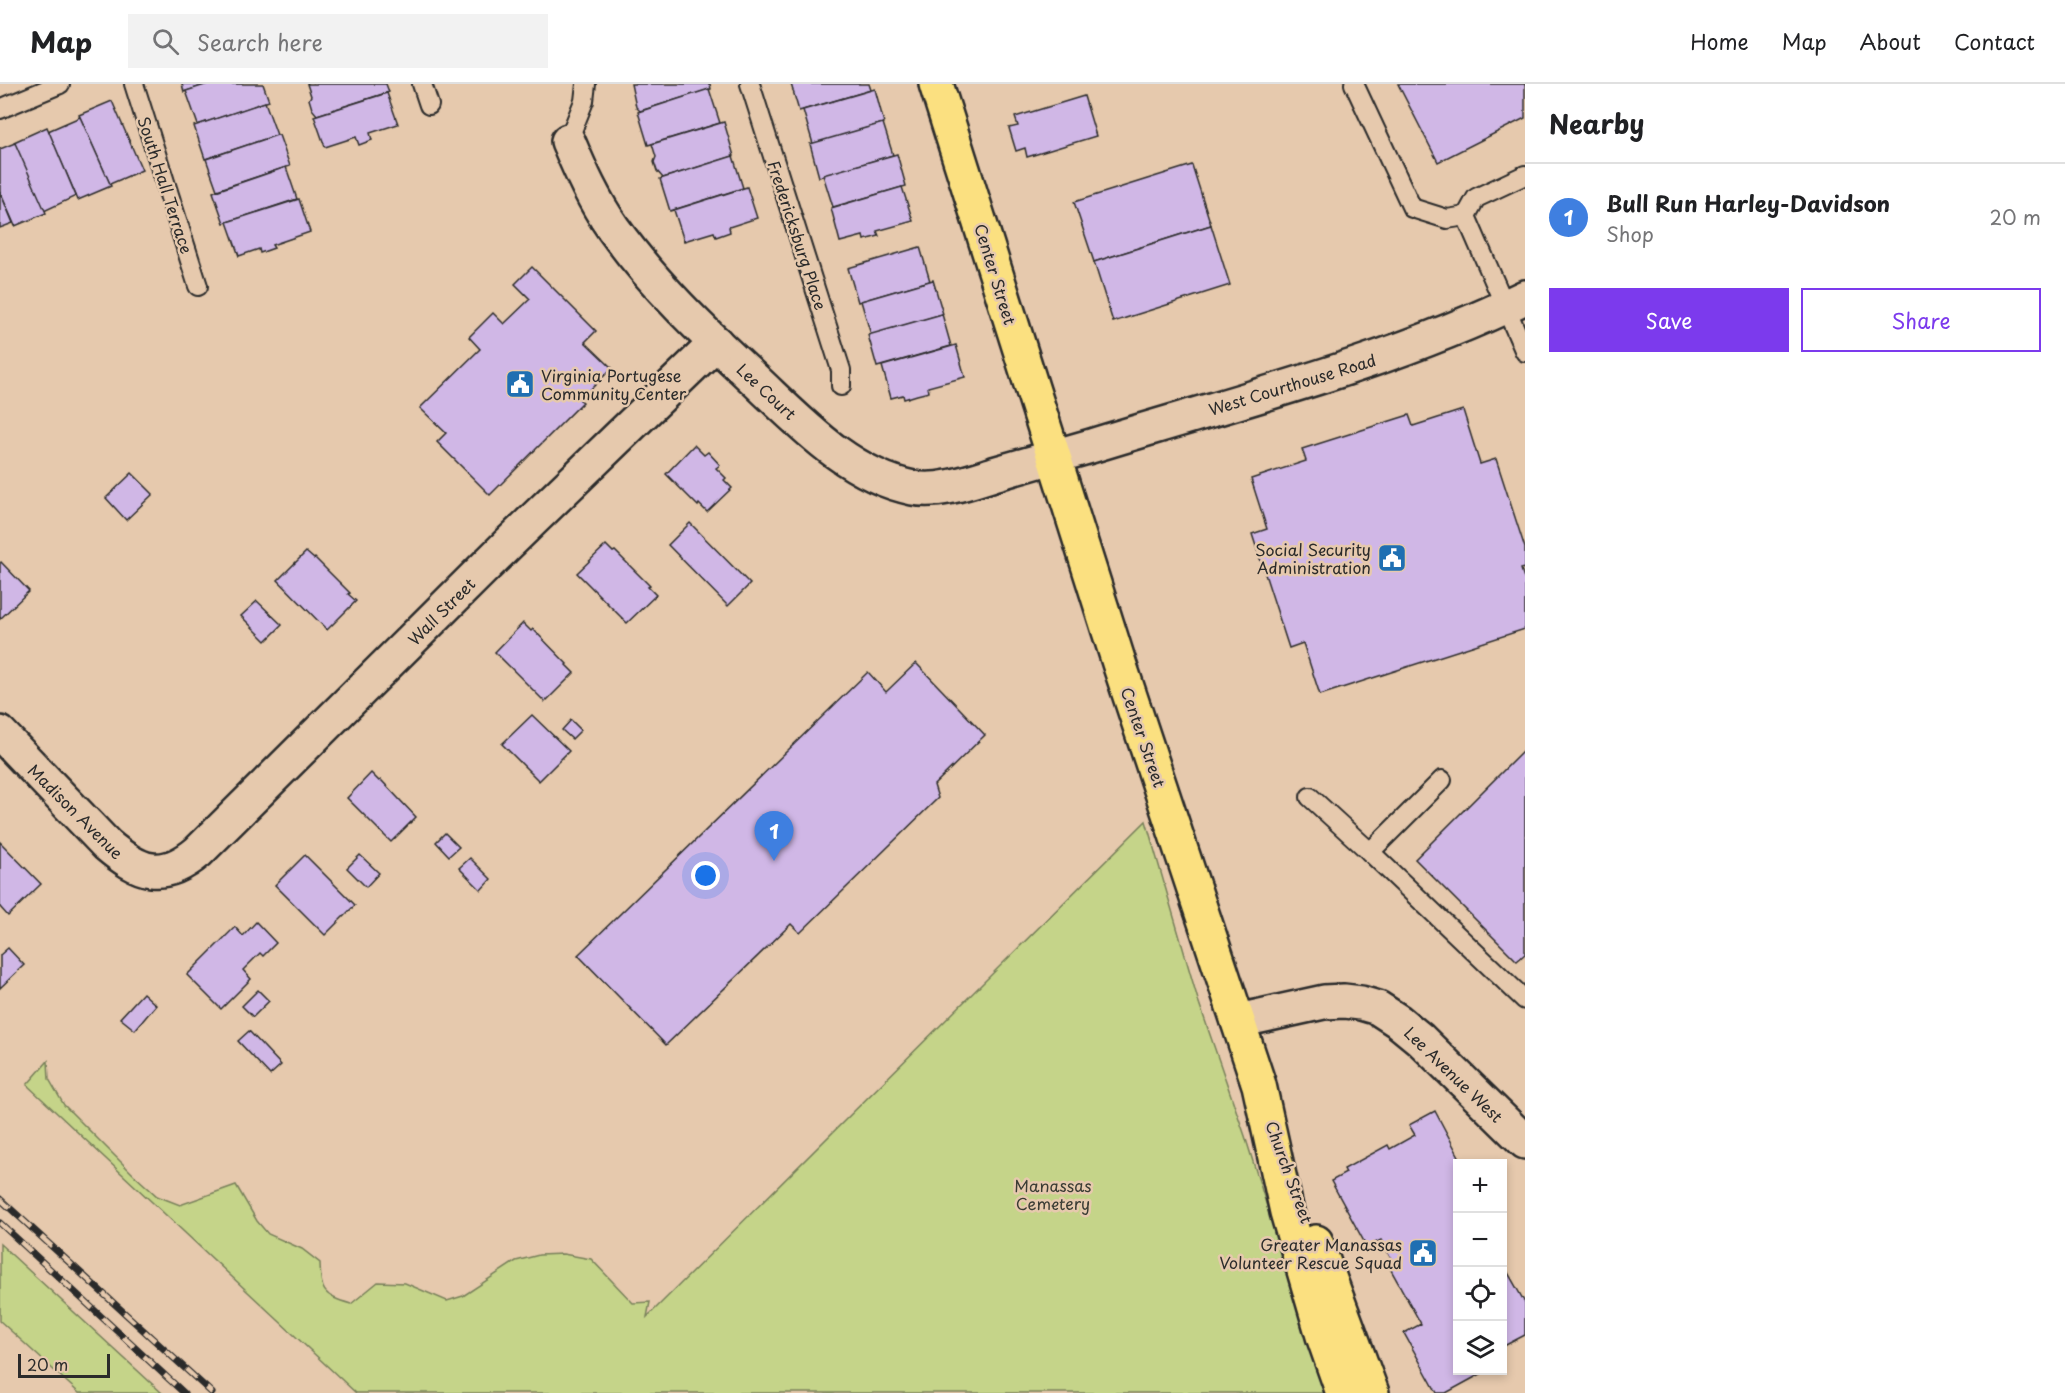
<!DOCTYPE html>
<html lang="en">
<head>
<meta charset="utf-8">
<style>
  :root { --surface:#fff; --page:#f2f2f2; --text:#202124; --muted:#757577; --line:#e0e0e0; --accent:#7c3aed }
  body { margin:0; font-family:"Playpen Sans",sans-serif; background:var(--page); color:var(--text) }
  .controls { position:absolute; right:18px; bottom:18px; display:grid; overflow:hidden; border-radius:0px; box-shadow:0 3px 9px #0003 }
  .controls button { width:54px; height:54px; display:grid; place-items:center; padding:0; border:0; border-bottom:2px solid var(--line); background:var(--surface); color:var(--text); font:30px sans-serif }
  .scale { position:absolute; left:18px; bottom:15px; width:92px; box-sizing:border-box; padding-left:6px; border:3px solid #2b2b2b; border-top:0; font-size:16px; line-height:21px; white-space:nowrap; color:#2b2b2b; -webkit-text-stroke:4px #e6c9ad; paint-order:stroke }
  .you { position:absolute; left:706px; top:792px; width:21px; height:21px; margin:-15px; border:4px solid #fff; border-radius:50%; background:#1a73e8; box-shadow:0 0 0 9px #1a73e833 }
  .badge { display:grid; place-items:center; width:39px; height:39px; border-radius:50%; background:var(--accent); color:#fff; font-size:20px; font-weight:700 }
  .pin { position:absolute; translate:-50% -50px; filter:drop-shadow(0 2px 3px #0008) }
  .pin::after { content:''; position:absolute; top:32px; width:21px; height:18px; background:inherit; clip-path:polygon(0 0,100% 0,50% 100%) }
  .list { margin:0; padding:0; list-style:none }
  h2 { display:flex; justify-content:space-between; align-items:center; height:78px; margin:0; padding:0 24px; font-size:26px }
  h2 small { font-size:20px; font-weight:400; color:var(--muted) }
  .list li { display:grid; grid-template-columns:39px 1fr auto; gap:18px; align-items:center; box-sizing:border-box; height:108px; padding:0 24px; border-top:2px solid var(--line) }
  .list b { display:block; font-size:22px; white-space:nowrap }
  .list p { margin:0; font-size:20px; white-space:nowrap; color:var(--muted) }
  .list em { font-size:20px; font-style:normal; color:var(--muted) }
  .actions { display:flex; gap:12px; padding:18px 24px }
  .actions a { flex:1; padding:14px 0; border:2px solid var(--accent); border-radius:0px; text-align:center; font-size:21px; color:var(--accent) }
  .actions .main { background:var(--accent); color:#fff }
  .icon { flex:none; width:33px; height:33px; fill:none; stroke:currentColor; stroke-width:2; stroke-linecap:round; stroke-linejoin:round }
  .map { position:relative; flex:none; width:1525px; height:1309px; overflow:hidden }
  header { display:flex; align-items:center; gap:36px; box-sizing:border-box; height:84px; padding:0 30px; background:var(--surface); border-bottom:2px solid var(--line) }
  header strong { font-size:28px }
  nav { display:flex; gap:33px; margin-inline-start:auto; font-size:21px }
  .search { width:420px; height:54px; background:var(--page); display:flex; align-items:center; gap:15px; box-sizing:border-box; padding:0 21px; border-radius:0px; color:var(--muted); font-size:22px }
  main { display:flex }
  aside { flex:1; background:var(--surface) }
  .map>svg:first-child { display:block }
  .green { fill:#c5d489; stroke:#78805a; stroke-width:1.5 }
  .building { fill:#d0b7e6; stroke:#2b2b2b; stroke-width:1.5 }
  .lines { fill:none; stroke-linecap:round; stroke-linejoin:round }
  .lane-casing { stroke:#2b2b2b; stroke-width:22 }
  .street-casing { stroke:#2b2b2b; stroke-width:38 }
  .highway-casing { stroke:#2b2b2b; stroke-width:38 }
  .lane { stroke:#e6c9ad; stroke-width:18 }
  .street { stroke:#e6c9ad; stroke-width:33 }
  .highway { stroke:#fbe080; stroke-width:33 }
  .rail-casing { stroke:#2b2b2b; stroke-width:7 }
  .rail { stroke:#e6c9ad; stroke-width:4.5; stroke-dasharray:14; stroke-linecap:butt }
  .labels { text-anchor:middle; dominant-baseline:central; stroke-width:5; stroke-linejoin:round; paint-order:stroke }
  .street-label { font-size:16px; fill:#2b2b2b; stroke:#e6c9ad }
  .poi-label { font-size:16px; fill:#2b2b2b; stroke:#e6c9ad; text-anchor:end }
  .park-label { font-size:16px; fill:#3a3c34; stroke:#e6c9ad }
</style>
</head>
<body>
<header>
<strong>Map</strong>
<div class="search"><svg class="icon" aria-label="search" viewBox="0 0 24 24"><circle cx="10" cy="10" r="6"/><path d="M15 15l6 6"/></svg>Search here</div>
<nav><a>Home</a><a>Map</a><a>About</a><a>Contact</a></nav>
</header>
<main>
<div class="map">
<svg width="1525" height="1309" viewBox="0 0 1525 1309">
  <rect width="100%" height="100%" fill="#e6c9ad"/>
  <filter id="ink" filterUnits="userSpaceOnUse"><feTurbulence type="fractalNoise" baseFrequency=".0167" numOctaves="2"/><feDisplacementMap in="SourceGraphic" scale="12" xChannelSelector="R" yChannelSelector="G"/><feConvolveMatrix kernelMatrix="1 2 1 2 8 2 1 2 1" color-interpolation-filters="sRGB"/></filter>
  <g filter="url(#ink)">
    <!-- green -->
    <g class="green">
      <path d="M1146,737L1198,916L1245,1052L1325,1309H356L27,1001L48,977L49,995L64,1021L135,1092L157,1112L180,1121L236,1101L257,1137L268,1150L302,1165L320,1179C321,1208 323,1212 351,1220L378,1198L405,1199L447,1217L463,1212L516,1177L539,1171L563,1170L591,1175L633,1219L650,1218L647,1233Z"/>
      <polygon points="0,1160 162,1309 79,1309 0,1237"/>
    </g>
    <!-- building -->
    <g class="building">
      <polygon points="182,0 208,0 184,8"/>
      <polygon points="208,0 263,0 269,17 198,41 186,7"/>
      <polygon points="307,0 386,0 389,8 317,31 312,25 309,15 311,12"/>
      <polygon points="631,0 710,0 711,5 640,27 636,23"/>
      <polygon points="791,0 869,0 871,6 799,27"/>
      <polygon points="1398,0 1525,0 1525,34 1438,78"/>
      <polygon points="709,5 720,39 648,61 638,28"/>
      <polygon points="875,5 884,39 813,60 803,26"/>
      <polygon points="387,9 398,40 370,49 372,56 359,61 356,53 325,63 314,32"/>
      <polygon points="1084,12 1096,52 1027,73 1025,64 1016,67 1009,44 1018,42 1015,33"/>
      <polygon points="112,17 142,86 110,100 79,31"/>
      <polygon points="265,18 277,51 205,75 194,42"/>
      <polygon points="80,33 111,102 78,116 48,47"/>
      <polygon points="724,38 734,72 663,94 657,87 654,78 656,73 652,60"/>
      <polygon points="883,39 893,71 819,93 810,60"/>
      <polygon points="47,43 76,112 44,127 14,58"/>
      <polygon points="277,51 279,51 290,82 217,106 206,75"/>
      <polygon points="15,59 46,129 15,142 0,108 0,65"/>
      <polygon points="897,70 906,102 833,123 823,91"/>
      <polygon points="733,72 743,104 670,127 660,95"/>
      <polygon points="1192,81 1211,141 1094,178 1074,118"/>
      <polygon points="286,83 297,115 224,139 213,108"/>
      <polygon points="747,103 757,134 729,143 730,148 716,153 714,148 684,157 674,126"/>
      <polygon points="902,103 913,137 877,147 879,152 864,156 863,152 840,158 831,124"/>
      <polygon points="0,108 13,139 0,144"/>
      <polygon points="299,115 310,148 272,161 274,164 260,169 259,165 239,172 227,138"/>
      <polygon points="1211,141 1230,201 1113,238 1094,178"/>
      <polygon points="920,163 930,197 858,218 848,184"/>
      <polygon points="532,183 596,247 585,258 612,284 580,316 583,318 490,411 437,358 446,349 420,324 480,265 469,253 493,229 504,240 530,215 515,200"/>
      <polygon points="933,196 943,230 871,251 861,217"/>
      <polygon points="942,230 951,262 877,283 868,251"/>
      <polygon points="956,261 965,293 928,303 929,308 917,311 904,315 903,311 891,314 882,282"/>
      <polygon points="1463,326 1480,380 1496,375 1525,464 1525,484 1521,485 1525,497 1525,545 1320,611 1303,559 1289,564 1252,450 1267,445 1251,395 1306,377 1302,365 1409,331 1413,342"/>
      <polygon points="694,361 704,371 708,368 720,381 716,384 726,394 724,396 732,404 707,428 699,420 698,422 666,390"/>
      <polygon points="132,389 153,410 126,436 106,414"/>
      <polygon points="690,439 750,500 728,522 668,461"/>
      <polygon points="606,461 613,468 615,467 650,502 648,503 656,511 627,539 577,489"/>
      <polygon points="306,468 314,475 315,474 350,509 348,510 356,517 327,546 278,496"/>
      <polygon points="1,478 29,507 0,535 0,479"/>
      <polygon points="257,517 282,541 266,557 241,532"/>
      <polygon points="523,539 531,547 533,545 567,580 566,581 574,589 545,618 495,568"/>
      <polygon points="916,579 985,651 934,701 938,714 800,849 791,840 666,961 578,871 868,588 886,608"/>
      <polygon points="532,631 569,667 539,697 502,660"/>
      <polygon points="571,636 581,646 572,655 562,646"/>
      <polygon points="1525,665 1525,870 1517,877 1415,775"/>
      <polygon points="371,689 379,697 381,696 416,733 391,758 347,714"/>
      <polygon points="445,749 459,763 449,772 436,758"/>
      <polygon points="0,758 41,800 8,832 0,823"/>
      <polygon points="305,771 355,821 325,851 275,801"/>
      <polygon points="360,771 379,789 366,803 347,784"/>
      <polygon points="470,774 491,795 481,806 459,784"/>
      <polygon points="256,838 276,859 263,872 260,869 243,886 251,895 221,925 187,891 235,843 243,852"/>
      <polygon points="8,864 24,881 0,904 0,871"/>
      <polygon points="258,906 269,917 253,933 242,922"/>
      <polygon points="143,909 156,921 135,946 120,934"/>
      <polygon points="249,947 281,981 270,991 238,957"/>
      <polygon points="1435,1027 1463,1080 1458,1080 1458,1286 1488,1286 1446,1309 1437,1309 1404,1249 1421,1240 1386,1177 1391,1175 1381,1156 1367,1163 1331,1097 1346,1089 1344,1085 1388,1061 1390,1065 1415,1051 1409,1041"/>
      <polygon points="1502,1178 1525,1219 1525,1251 1502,1263"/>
    </g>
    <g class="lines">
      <!-- lane casing -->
      <g class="lane-casing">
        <g id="lane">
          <polyline points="134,0 198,202"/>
          <polyline points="422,0 429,21"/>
          <polyline points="750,0 841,286 841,302"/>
          <polyline points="1354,0 1412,124 1447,135 1466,132"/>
          <polyline points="0,25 60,0"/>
          <polyline points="568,57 584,17 586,0"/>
          <polyline points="1466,132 1525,268"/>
          <polyline points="1466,132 1476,114 1525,91"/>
          <polyline points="1310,713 1370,768 1442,696"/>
          <polyline points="1370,768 1525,916"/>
        </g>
      </g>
      <!-- street casing -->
      <g class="street-casing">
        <g id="street">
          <path d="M568,57C581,88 594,117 613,144C653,200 703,248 754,295C800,338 848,391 913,404C940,409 971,397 997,389C1028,380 1059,371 1091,362C1236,317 1388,280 1525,213"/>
          <path d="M0,649L107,761C139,788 162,798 198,768L507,461L716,259"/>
          <polyline points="1238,937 1324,918 1344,917 1361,919 1378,924 1398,937 1420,955 1525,1058"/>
        </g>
      </g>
      <!-- highway casing -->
      <g class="highway-casing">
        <g id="highway">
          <polyline points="936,0 1120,582 1259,1001 1287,1128 1323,1252 1343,1309"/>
          <polyline points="1316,1158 1372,1309"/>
        </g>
      </g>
      <!-- lane -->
      <use href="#lane" class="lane"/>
      <!-- street -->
      <use href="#street" class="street"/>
      <!-- highway -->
      <use href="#highway" class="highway"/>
      <!-- rail casing -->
      <g class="rail-casing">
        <g id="rail">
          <polyline points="0,1115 212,1309"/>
          <polyline points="0,1139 184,1309"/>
        </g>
      </g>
      <!-- rail -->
      <use href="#rail" class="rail"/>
    </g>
  </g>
  <!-- icons -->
  <defs>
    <g id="civic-square" transform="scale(1.5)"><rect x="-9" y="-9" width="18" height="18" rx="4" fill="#1f6fb2" stroke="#e6c9ad"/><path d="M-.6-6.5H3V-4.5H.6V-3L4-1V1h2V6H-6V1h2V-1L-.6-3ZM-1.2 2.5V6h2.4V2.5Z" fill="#fff"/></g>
  </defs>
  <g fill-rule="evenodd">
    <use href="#civic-square" x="520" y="300"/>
    <use href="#civic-square" x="1392" y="474"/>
    <use href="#civic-square" x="1423" y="1169"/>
  </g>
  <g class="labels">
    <!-- street labels -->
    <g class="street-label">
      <text transform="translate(166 101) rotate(72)">South Hall Terrace</text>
      <text transform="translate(798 151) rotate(72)">Fredericksburg Place</text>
      <text transform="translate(996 190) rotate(73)">Center Street</text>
      <text transform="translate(1292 300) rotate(-17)">West Courthouse Road</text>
      <text transform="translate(767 307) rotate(43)">Lee Court</text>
      <text transform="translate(441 527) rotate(-45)">Wall Street</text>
      <text transform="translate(1144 653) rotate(71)">Center Street</text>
      <text transform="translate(76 727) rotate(45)">Madison Avenue</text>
      <text transform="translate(1454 990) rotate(44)">Lee Avenue West</text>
      <text transform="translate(1290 1088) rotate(70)">Church Street</text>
    </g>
    <!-- poi labels -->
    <g class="poi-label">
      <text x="541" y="291" text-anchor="start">Virginia Portugese<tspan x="541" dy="18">Community Center</tspan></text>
      <text x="1371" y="465">Social Security<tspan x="1371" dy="18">Administration</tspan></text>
      <text x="1402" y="1160">Greater Manassas<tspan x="1402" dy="18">Volunteer Rescue Squad</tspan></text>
    </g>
    <!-- park labels -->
    <g class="park-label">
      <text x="1053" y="1101">Manassas<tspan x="1053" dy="18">Cemetery</tspan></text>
    </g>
  </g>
</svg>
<div class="controls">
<button>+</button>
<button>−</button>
<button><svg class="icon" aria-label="locate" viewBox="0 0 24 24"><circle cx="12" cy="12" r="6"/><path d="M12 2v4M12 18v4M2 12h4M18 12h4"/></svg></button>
<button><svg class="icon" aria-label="layers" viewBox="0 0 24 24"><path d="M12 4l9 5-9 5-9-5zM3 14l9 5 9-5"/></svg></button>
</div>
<div class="scale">20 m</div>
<div class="you"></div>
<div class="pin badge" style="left:774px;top:777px;background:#3f7fe0">1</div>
</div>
<aside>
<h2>Nearby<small></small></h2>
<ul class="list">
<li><span class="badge" style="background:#3f7fe0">1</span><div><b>Bull Run Harley-Davidson</b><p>Shop</p></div><em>20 m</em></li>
</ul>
<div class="actions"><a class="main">Save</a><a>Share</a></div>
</aside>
</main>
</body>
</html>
